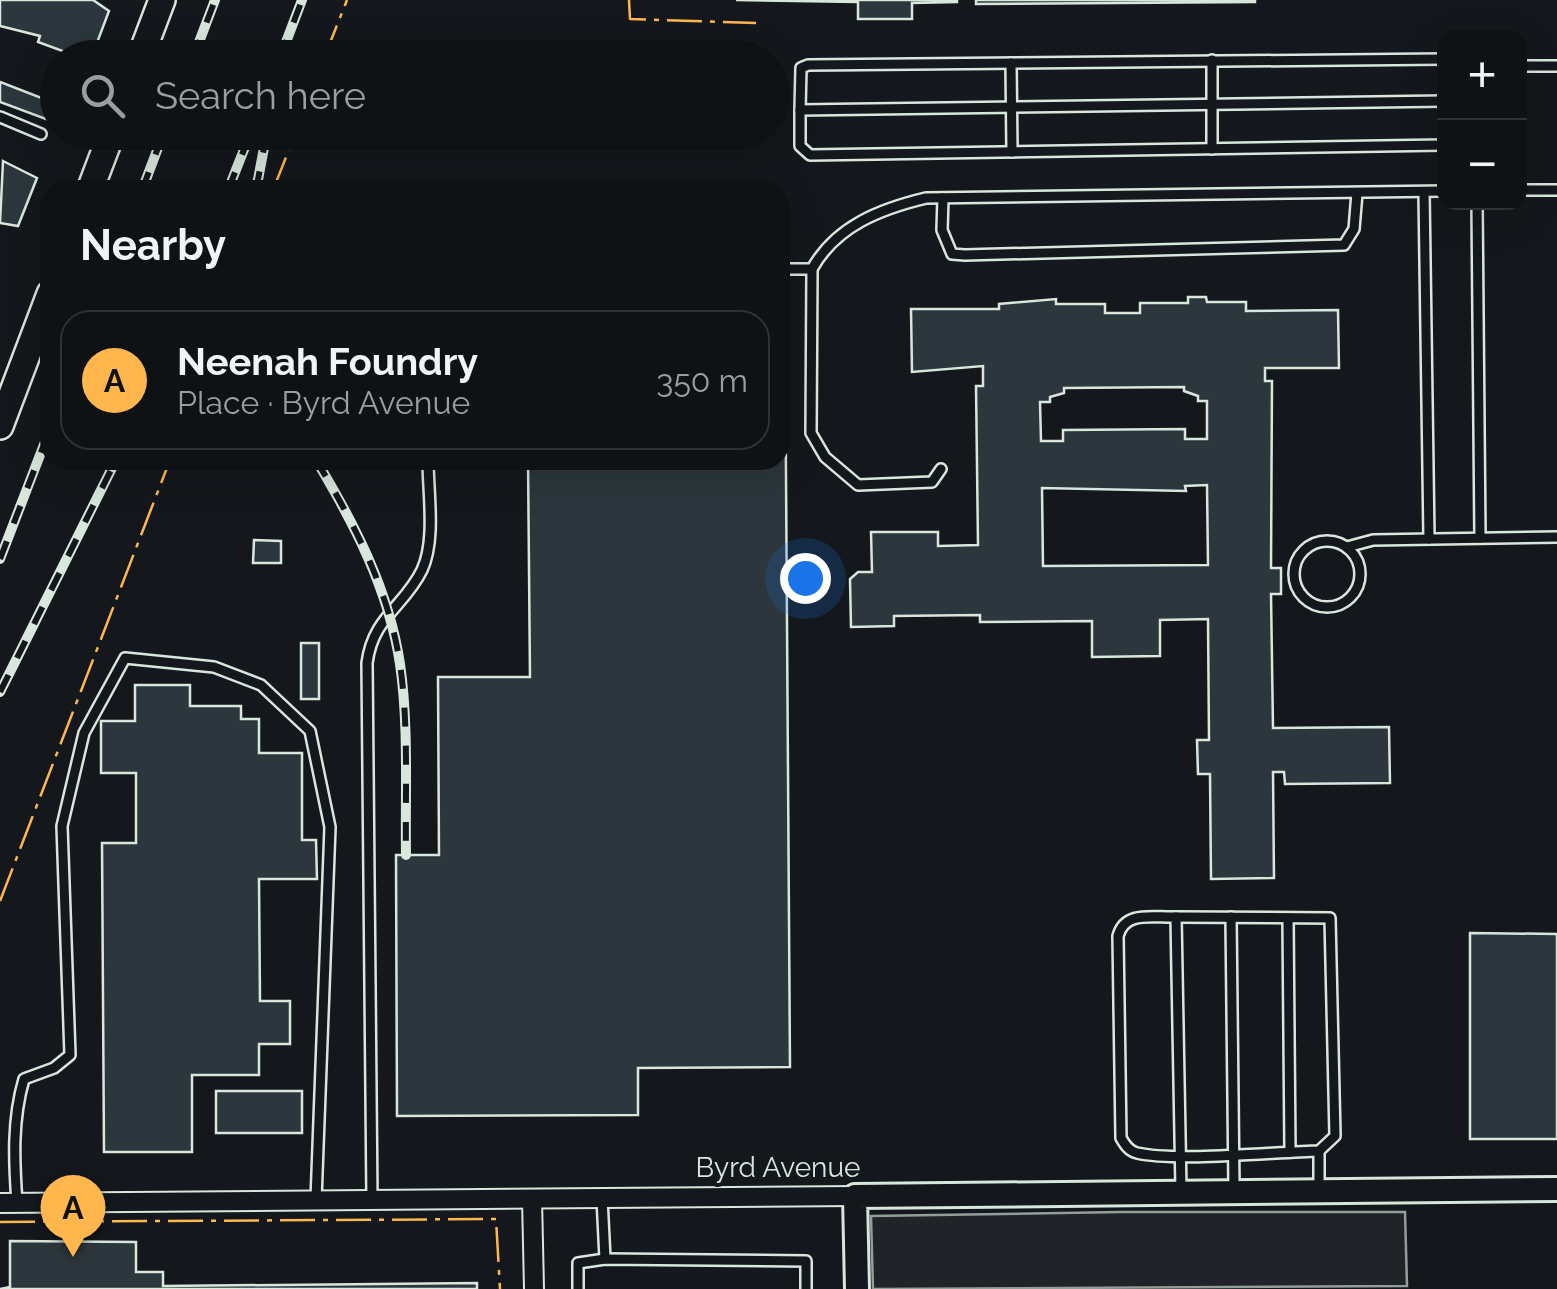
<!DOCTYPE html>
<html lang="en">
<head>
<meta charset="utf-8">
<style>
  :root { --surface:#0f1215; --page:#181b1e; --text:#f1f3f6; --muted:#9b9ea0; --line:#2f3234; --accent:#ffb74d }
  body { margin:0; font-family:Raleway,sans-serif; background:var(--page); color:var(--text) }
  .controls { position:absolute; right:30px; top:30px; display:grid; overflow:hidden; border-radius:20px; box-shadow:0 10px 40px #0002 }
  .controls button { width:90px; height:90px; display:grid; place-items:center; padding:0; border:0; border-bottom:2px solid var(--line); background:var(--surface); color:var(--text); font:50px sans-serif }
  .you { position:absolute; left:805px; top:578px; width:35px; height:35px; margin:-25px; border:8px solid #fff; border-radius:50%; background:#1a73e8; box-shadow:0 0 0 15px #1a73e833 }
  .badge { display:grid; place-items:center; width:65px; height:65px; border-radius:50%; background:var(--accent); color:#111; font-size:32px; font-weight:700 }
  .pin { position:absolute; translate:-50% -82px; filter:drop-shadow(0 2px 5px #0008) }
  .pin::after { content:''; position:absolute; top:52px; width:35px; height:30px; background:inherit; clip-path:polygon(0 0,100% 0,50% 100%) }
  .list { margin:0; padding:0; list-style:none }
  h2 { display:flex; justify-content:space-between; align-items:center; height:130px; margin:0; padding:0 40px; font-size:42px }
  h2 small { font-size:32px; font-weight:400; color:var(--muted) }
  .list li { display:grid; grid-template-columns:65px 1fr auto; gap:30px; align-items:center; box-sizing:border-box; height:140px; margin:0 20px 20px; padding:0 20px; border:2px solid var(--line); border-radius:30px }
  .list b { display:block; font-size:38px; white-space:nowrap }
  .list p { margin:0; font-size:32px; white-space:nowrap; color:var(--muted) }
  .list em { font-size:32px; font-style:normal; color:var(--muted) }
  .icon { flex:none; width:55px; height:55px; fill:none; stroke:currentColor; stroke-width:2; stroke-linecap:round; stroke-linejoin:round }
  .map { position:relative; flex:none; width:1557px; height:1289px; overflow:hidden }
  .search { position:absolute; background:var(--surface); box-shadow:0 10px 40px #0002; left:40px; top:40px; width:750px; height:110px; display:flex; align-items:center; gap:25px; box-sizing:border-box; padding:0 35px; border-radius:55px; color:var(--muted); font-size:38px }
  .panel { position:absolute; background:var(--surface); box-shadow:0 10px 40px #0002; left:40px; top:180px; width:750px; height:290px; border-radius:30px }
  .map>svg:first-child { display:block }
  .green { fill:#202428; stroke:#939e99; stroke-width:2.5 }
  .building { fill:#2c363c; stroke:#d8e6dc; stroke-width:2.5; fill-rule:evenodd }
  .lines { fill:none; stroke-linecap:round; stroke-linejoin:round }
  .service-casing { stroke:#d8e6dc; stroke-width:14 }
  .minor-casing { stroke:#d8e6dc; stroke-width:22 }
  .tertiary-casing { stroke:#d8e6dc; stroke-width:28 }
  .secondary-casing { stroke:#d8e6dc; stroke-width:30 }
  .service { stroke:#14181c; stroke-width:9 }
  .minor { stroke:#14181c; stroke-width:18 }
  .tertiary { stroke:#14181c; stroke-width:22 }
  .secondary { stroke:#14181c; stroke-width:25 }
  .rail-casing { stroke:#d8e6dc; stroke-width:10 }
  .rail { stroke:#14181c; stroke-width:6; stroke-dasharray:19; stroke-linecap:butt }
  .power { stroke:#ffb74d; stroke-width:2.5; stroke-dasharray:35 8 5 8; stroke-linecap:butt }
  .labels { text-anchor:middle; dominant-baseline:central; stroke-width:8; stroke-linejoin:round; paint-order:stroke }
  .street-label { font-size:28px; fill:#d8e6dc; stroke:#14181c }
</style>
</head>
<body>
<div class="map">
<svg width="1557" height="1289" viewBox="0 0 1557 1289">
  <rect width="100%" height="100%" fill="#14181c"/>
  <!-- green -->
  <polygon class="green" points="1121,1212 1405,1212 1407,1286 873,1289 871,1216"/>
  <!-- building -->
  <g class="building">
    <polygon points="0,0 93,0 109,11 92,56 78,51 76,56 38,42 40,36 0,26"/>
    <polygon points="736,0 957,0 957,2 912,3 912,19 858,19 858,2"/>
    <polygon points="976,0 1255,0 1255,2 976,4"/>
    <polygon points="0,82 57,104 51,121 0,102"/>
    <polygon points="3,161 37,178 18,226 0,223"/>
    <path d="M1188,297H1206L1207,302H1246V311L1338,310L1339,368H1265V381H1272L1271,568H1281V594H1271L1273,728L1389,727L1390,783L1285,784L1284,772H1273L1274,878L1211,879L1210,774H1198L1197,740H1209L1208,619L1160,620V656L1092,657V621L980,622V615L894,616V626L851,627L850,579L858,572H872L871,532H938V546L978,545L976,386H983V366L912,372L911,309H999V304L1056,299V304H1105V313H1140V303H1188ZM1184,387V391L1198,396V401H1207V439H1185V429L1063,430V441H1041L1040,402H1050V397L1064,393V388ZM1207,485L1208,565L1043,566L1042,488L1186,491L1185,486Z"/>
    <polygon points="780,327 785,327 790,1067 638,1068 638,1115 397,1116 396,855 439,855 438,677 530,677 528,460 780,460"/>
    <polygon points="254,540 281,541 281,563 253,563"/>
    <rect x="301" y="643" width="18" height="56"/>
    <polygon points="135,685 190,685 190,706 241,706 241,719 259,719 259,753 302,753 302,840 316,840 317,879 259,879 260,1001 290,1001 290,1044 259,1044 259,1075 192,1075 192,1152 104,1152 102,843 136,843 136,773 101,773 101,721 135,721"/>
    <polygon points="1470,933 1557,934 1557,1139 1470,1139"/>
    <rect x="216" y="1091" width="86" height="42"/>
    <polygon points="10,1241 136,1242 136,1272 163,1272 163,1286 477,1283 477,1289 0,1289 10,1287"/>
  </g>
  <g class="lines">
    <!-- service casing -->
    <g class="service-casing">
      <g id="service">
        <polyline points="1444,59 808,65 801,68 800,110 1444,101"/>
        <polyline points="1212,60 1212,149"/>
        <polyline points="1011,63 1012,152"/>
        <polyline points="1520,66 1557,66"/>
        <polyline points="800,110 800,146 810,155 1444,145"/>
        <polyline points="0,117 41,134"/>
        <polyline points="1520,190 1557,190"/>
        <polyline points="1424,192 1429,539"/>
        <polyline points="943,198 942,230 952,254 965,255 1344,245 1354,229 1357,193"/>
        <polyline points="1477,202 1480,538"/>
        <polyline points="780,269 812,269"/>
        <path d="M941,469L932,482L858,485L825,457L811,433L812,269C836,226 880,209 926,198L1444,191"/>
        <circle cx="1327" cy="574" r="33"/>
        <polyline points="1347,547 1373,540 1557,537"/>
        <path d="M1176,917L1330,918L1335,1136L1319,1151C1274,1152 1177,1162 1137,1153C1129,1151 1125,1145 1121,1138L1118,936C1125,910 1153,918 1176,917Z"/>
        <polyline points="1176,917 1181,1190"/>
        <polyline points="1231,917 1234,1189"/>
        <polyline points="1288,918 1290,1152"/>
        <polyline points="1319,1151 1319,1190"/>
        <polyline points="602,1198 605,1259"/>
        <path d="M372,1200L367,663C373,617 404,607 422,570C436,540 428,493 428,460"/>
        <path d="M17,1203C14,1161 12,1120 24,1079L54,1068L70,1055L62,826L84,733L125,658L214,667L261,685L310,731L330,827L316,1200"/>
        <polyline points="578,1289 578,1263 605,1259 806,1261 806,1289"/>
      </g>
    </g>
    <!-- minor casing -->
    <g class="minor-casing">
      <g id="minor">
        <polyline points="532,1199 534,1289"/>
        <polyline points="0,1203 855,1196"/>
      </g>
    </g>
    <!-- tertiary casing -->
    <g class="tertiary-casing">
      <polyline id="tertiary" points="857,1289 855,1196 1557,1189"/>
    </g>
    <!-- secondary casing -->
    <g class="secondary-casing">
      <g id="secondary">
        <polyline points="140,58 162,0"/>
        <polyline points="90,190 112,132"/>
        <polyline points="0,426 50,294"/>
      </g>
    </g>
    <!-- service -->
    <use href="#service" class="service"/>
    <!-- minor -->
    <use href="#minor" class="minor"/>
    <!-- tertiary -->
    <use href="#tertiary" class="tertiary"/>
    <!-- secondary -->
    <use href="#secondary" class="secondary"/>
    <!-- rail casing -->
    <g class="rail-casing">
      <g id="rail">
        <polyline points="193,58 215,0"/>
        <polyline points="280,58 302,0"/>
        <polyline points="142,190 164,132"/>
        <polyline points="228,190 251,132"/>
        <polyline points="256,190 267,132"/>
        <path d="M316,460C354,523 389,590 400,664C409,726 405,792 406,855"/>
        <polyline points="0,559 50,429"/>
        <polyline points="0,692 116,460"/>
      </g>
    </g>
    <!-- rail -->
    <use href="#rail" class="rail"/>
    <!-- power -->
    <g class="power">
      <polyline points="629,0 630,19 756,23"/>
      <polyline points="324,58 347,0"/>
      <polyline points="273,190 296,132"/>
      <polyline points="0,901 170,460"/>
      <polyline points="0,1222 496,1219 500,1289"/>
    </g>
  </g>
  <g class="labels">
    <!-- street labels -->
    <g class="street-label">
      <text x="778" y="1167">Byrd Avenue</text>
    </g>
  </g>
</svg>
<div class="controls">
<button>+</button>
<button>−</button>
</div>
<div class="you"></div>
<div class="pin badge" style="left:73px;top:1257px">A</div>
<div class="search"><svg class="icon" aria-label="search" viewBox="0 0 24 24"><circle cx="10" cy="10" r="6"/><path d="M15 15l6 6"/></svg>Search here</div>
<section class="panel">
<h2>Nearby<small></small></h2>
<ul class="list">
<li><span class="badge">A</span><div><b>Neenah Foundry</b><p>Place · Byrd Avenue</p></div><em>350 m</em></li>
</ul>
</section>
</div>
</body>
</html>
